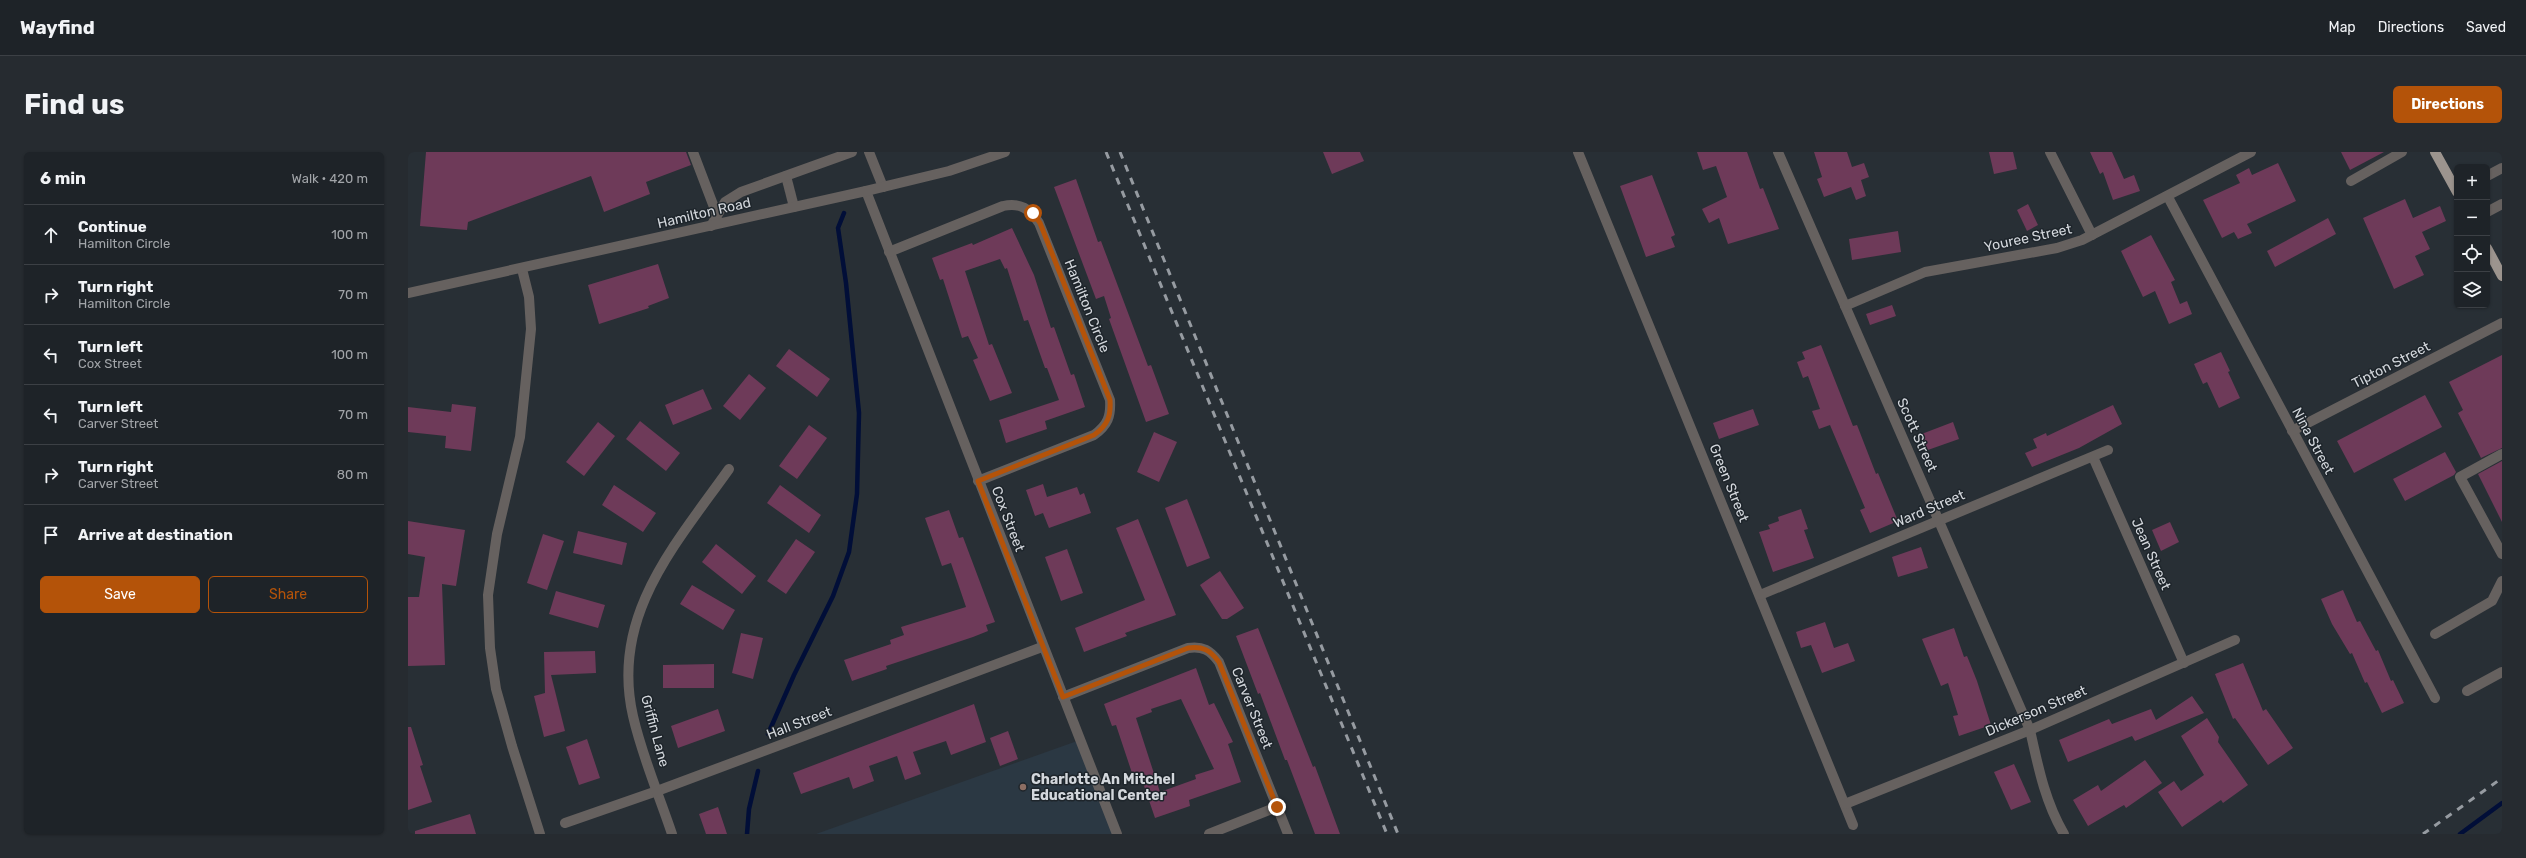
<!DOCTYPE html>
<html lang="en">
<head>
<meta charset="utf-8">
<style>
  :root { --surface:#1e2328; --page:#262b30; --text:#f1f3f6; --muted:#a1a4a8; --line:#3c4045; --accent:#b45309 }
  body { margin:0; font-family:Rubik,sans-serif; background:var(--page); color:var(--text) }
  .controls { position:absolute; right:12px; top:12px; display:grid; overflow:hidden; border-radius:6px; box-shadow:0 1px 3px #0004 }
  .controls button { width:36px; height:36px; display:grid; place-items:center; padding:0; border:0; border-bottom:1px solid var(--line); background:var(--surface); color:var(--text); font:20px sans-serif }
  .stop { position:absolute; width:12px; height:12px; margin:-9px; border:3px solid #b45309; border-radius:50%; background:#fff }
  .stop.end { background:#b45309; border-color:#fff; box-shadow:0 1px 4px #0008 }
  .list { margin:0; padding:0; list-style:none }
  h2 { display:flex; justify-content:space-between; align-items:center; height:52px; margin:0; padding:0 16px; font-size:17px }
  h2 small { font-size:13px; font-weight:400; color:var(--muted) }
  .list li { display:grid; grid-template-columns:26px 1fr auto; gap:12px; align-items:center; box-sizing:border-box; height:60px; padding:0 16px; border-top:1px solid var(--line) }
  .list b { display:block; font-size:15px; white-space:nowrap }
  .list p { margin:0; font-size:13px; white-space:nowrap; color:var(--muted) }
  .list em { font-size:13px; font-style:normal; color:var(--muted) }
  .actions { display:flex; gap:8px; padding:12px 16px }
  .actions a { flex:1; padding:9px 0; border:1px solid var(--accent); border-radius:6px; text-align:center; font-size:14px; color:var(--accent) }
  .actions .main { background:var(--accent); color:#fff }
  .icon { flex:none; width:22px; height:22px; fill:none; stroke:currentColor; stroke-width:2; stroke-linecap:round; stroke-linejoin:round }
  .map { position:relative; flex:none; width:2094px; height:682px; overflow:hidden; border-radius:6px }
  header { display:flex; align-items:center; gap:24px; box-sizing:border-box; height:56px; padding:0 20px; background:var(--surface); border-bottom:1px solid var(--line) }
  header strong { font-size:19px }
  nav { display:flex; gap:22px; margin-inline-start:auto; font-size:14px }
  .intro { display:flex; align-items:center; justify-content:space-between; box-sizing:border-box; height:96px; padding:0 24px }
  h1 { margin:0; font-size:28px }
  .button { padding:10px 18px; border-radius:6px; background:var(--accent); color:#fff; font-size:14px; font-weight:700 }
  main { display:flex; gap:24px; padding:0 24px }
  aside { flex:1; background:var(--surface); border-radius:6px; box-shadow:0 1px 3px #0004 }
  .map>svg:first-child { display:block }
  .built { fill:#2b3843 }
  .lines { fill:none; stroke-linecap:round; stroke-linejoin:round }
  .stream { stroke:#010e38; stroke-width:4.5 }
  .building { fill:#6e3a59; fill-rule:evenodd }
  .minor { stroke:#66615f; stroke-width:10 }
  .major { stroke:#9c948e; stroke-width:10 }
  .rail { stroke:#969ba1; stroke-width:3; stroke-dasharray:7 7; stroke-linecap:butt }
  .route { stroke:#b45309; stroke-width:5 }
  .education-dot { fill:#8d6e63; stroke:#1e252b; stroke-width:1.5 }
  .labels { text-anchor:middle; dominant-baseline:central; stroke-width:3; stroke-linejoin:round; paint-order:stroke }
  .street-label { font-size:14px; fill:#d3d7dc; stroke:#1e252b }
  .poi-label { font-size:14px; font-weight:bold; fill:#d3d7dc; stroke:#1e252b; text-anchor:start }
</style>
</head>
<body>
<header>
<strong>Wayfind</strong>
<nav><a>Map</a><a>Directions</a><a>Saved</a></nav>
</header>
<div class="intro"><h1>Find us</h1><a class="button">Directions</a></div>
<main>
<aside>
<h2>6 min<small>Walk · 420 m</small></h2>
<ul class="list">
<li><svg class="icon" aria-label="ahead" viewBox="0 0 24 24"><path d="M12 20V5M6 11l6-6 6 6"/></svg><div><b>Continue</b><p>Hamilton Circle</p></div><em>100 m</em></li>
<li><svg class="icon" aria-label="right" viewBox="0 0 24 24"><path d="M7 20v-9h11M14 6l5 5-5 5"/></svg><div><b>Turn right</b><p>Hamilton Circle</p></div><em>70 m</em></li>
<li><svg class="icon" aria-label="left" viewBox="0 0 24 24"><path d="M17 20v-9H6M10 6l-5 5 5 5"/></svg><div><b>Turn left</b><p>Cox Street</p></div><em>100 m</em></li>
<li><svg class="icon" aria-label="left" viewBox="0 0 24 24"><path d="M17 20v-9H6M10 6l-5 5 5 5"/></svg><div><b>Turn left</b><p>Carver Street</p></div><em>70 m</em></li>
<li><svg class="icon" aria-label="right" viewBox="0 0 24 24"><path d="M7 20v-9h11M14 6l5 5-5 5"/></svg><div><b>Turn right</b><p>Carver Street</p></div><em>80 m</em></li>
<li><svg class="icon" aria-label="arrive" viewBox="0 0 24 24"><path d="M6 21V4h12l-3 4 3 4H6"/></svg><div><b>Arrive at destination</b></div></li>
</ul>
<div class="actions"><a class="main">Save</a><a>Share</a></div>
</aside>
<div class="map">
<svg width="2094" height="682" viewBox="0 0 2094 682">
  <rect width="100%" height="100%" fill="#282f35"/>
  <!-- built -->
  <polygon class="built" points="672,588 709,682 408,682"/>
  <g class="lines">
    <!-- stream -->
    <g class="stream">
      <polyline points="360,582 386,523 425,444 441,400 449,342 451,261 438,131 430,76 436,61"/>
      <polyline points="339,682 341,657 350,619"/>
      <polyline points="2052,682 2094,651"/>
    </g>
  </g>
  <!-- building -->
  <g class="building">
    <polygon points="18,0 278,0 283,13 238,30 242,42 196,60 183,24 60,70 59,78 12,74"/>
    <polygon points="915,0 952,0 956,9 924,22"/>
    <polygon points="1289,0 1339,0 1352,37 1355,36 1371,77 1320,92 1311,66 1301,71 1294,57 1319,45 1308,14 1295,18"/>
    <polygon points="1406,0 1439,0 1444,15 1456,11 1461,25 1453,28 1458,44 1448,48 1443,35 1416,45 1409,27 1414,25"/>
    <polygon points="1581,0 1605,0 1609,17 1586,22"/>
    <polygon points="1682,0 1704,0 1716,27 1726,23 1732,39 1705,48 1695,20 1692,22"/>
    <polygon points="1933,0 1976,0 1942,18"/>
    <polygon points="1870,11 1888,49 1839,72 1844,81 1830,87 1826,80 1814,86 1795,48 1832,31 1828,23 1841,16 1844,23"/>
    <polygon points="1244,23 1267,83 1263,85 1267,95 1238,105 1212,34"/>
    <polygon points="668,27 690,90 693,89 740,214 743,213 761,262 738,270 701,167 703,166 696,144 688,147 646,35"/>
    <polygon points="1997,47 2005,66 2032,54 2038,69 2014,80 2022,97 2007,104 2016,123 1986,137 1955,66"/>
    <polygon points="1620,52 1630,73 1619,79 1609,58"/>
    <polygon points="1920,66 1928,82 1867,115 1859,99"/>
    <polygon points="604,76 626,123 643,176 646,175 663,223 666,222 677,255 637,269 639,277 598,291 591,268 651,248 639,216 637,216 620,168 616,169 599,116 597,117 592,107 557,119 581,193 584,192 604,241 582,249 565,208 570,206 560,184 554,186 535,127 532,128 524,106 564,91 565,93"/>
    <polygon points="1490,79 1493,100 1444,108 1441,87"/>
    <polygon points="1743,83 1767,128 1763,130 1772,152 1779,149 1784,162 1761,172 1747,139 1735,145 1713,99"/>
    <polygon points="250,112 261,146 240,154 241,156 191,172 180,133"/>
    <polygon points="1484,153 1488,164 1462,173 1458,162"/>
    <polygon points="1413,193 1445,274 1449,273 1468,322 1470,321 1490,369 1462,381 1452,358 1457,356 1422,273 1411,277 1404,259 1412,257 1400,224 1395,226 1389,210 1397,207 1394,200"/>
    <polygon points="381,197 422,227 409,245 368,214"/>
    <polygon points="1813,200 1822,219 1820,220 1832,246 1811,256 1799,230 1795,232 1786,212"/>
    <polygon points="2094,203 2094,296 2073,306 2050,261 2055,258 2041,230"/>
    <polygon points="341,222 358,236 332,268 315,254"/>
    <polygon points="295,237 304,257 265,273 257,253"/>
    <polygon points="2017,243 2034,275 1946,321 1929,289"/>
    <polygon points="44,252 68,255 63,299 37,296 38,284 0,280 0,255 43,260"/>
    <polygon points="1705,253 1714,272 1671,296 1624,315 1617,301 1629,296 1625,287 1638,281 1639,284"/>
    <polygon points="1345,257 1351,273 1311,287 1305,271"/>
    <polygon points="232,269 272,301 258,319 218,287"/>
    <polygon points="190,270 207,284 176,324 158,310"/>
    <polygon points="1545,270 1551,287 1517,299 1511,283"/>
    <polygon points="401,273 419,286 389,327 371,314"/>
    <polygon points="746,280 769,290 751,330 729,320"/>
    <polygon points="2037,300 2048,320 2046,323 1997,349 1985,327"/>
    <polygon points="2094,309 2094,370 2070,322"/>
    <polygon points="635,332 639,345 669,335 672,343 676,341 683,361 641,376 635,361 627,364 618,338"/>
    <polygon points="206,333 248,361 235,380 194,353"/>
    <polygon points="372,333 413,363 401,381 359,351"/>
    <polygon points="779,347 802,406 779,415 757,356"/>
    <polygon points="1393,357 1400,377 1396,378 1406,406 1365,420 1351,380 1362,377 1360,373 1371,369 1370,365"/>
    <polygon points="541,358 551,386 555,385 587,470 578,473 580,479 565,485 478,514 479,517 444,529 436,508 483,492 482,488 496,483 493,475 558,455 543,411 534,414 517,366"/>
    <polygon points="730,367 768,463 717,481 719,484 676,500 667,476 737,448 708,376"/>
    <polygon points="0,369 57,378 48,434 34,432 37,513 0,514 0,445 11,445 17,405 0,402"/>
    <polygon points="1762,370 1771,390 1753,399 1744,378"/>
    <polygon points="170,379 219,391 214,413 165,401"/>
    <polygon points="135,382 156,389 139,438 119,431"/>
    <polygon points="388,387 407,400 378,442 359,429"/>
    <polygon points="308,392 348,424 334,442 294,410"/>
    <polygon points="1513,395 1520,416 1490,425 1484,405"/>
    <polygon points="659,397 675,441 653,449 637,405"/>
    <polygon points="812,419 836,456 819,467 814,467 792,433"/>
    <polygon points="284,433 327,458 315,478 272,452"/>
    <polygon points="1935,438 1949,470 1952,469 1968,499 1970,498 1983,529 1985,528 1996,551 1974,561 1959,530 1957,531 1944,501 1942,502 1924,472 1913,447"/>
    <polygon points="148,439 197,453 190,476 141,462"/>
    <polygon points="1417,470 1426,496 1440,491 1447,509 1414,521 1403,493 1393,496 1388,480"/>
    <polygon points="850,476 905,615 907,614 932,682 907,682 879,608 877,608 852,541 850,542 828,484"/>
    <polygon points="1546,476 1556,505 1559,504 1569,529 1583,573 1551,584 1545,564 1550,563 1540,531 1533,534 1514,487"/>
    <polygon points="333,481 355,486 345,527 324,521"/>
    <polygon points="187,499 188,521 143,523 157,579 136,585 126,544 137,541 136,500"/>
    <polygon points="1835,511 1855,559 1858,557 1885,596 1860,613 1827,566 1825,567 1807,522"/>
    <polygon points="306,512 306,536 255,536 255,513"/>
    <path d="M788,516L801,553L806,551L825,590L820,592L833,630L781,648L782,654L747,666L733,625L726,627L708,573L704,574L696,552ZM773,547L806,617L787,623L788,627L752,640L728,566L744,560L743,557Z"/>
    <polygon points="1784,544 1796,561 1727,589 1724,584 1660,610 1651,588 1701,567 1704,572 1743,557 1748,568"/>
    <polygon points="566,552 578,590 543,603 538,589 505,600 513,622 497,628 489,604 461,614 466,629 445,637 441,625 393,642 385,621"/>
    <polygon points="310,557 317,579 270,596 263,574"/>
    <polygon points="1799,566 1811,585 1810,590 1840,633 1815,651 1813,648 1774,675 1750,640 1766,629 1773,639 1796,623 1773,584"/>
    <polygon points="0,575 3,575 15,613 12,614 24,650 0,658"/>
    <polygon points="600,579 610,607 592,614 582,586"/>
    <polygon points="179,587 192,626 171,633 158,595"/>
    <polygon points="1737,608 1754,631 1718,656 1716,653 1680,674 1665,648 1690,633 1693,639"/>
    <polygon points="1606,612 1623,650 1603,658 1586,620"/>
    <polygon points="310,655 319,682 298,682 291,662"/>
    <polygon points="62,662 68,682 7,682 7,679"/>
  </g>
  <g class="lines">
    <!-- minor -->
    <g class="minor">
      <polyline points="285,0 309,63"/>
      <polyline points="461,0 475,35"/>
      <polyline points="1170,0 1445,673"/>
      <path d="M1370,0L1622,578C1630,614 1637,650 1656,682"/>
      <polyline points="1642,0 1684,83"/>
      <polyline points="378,24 386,55"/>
      <polyline points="2079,24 2094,16"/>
      <polyline points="1943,29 1994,0"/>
      <polyline points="458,39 709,682"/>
      <polyline points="1760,45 2027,546"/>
      <polyline points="2079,60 2094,52"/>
      <polyline points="303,74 317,50 333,40 444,0"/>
      <path d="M481,100L595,54C612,50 622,57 631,71L702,248C703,264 700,273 686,283L570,329"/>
      <polyline points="114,117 121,145 123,177 112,285 89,382 80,443 82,496 88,537 104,594 132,682"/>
      <polyline points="0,141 458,39 541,19 597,0"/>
      <polyline points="1437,154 1517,120 1649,96 1674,88 1843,0"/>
      <polyline points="1884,279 2094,171"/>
      <polyline points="2094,302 2052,325 2094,402"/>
      <polyline points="1685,305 1776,511"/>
      <polyline points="1352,443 1700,298"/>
      <polyline points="2027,482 2084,449 2094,429"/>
      <polyline points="2059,539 2094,520"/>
      <path d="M655,545L780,496C795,494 802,498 811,510L880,682"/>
      <polyline points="1437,652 1622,578 1827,488"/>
      <polyline points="157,671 249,639 634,495"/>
      <path d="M264,682C251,643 234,604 225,564C202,464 267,393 321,317"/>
      <polyline points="801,682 869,655"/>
    </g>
    <!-- major -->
    <g class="major">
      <polyline points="2027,0 2049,40"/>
      <polyline points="2079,96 2094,124"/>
    </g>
    <!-- rail -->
    <g class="rail">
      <polyline points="698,0 979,682"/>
      <polyline points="712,0 990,682"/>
      <polyline points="2015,682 2094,626"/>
    </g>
  </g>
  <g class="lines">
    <!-- route -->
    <path class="route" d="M625,61L632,71L702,248C703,264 700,273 686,283L570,329L655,545L780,496C795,494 802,498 811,510L869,655"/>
  </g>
  <!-- markers -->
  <circle class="education-dot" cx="615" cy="635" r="4"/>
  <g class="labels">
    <!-- street labels -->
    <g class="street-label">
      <text transform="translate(296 61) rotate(-13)">Hamilton Road</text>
      <text transform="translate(1620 86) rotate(-12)">Youree Street</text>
      <text transform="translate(679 154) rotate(68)">Hamilton Circle</text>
      <text transform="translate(1983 213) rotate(-27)">Tipton Street</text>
      <text transform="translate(1509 283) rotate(66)">Scott Street</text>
      <text transform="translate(1905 289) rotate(62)">Nina Street</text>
      <text transform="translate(1321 331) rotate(68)">Green Street</text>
      <text transform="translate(1521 357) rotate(-23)">Ward Street</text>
      <text transform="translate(600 367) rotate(69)">Cox Street</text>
      <text transform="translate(1743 402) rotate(66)">Jean Street</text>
      <text transform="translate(844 556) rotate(68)">Carver Street</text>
      <text transform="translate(1628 559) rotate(-23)">Dickerson Street</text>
      <text transform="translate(391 571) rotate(-21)">Hall Street</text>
      <text transform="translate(247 579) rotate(75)">Griffin Lane</text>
    </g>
    <!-- poi labels -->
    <g class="poi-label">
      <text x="623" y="627">Charlotte An Mitchel<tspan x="623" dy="16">Educational Center</tspan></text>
    </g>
  </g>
</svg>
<div class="controls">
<button>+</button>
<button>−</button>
<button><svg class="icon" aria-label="locate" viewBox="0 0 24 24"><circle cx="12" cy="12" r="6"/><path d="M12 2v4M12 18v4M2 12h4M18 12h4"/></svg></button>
<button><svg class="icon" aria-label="layers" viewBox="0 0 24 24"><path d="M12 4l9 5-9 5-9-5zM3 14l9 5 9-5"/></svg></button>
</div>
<div class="stop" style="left:625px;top:61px"></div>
<div class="stop end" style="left:869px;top:655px"></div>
</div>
</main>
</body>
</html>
